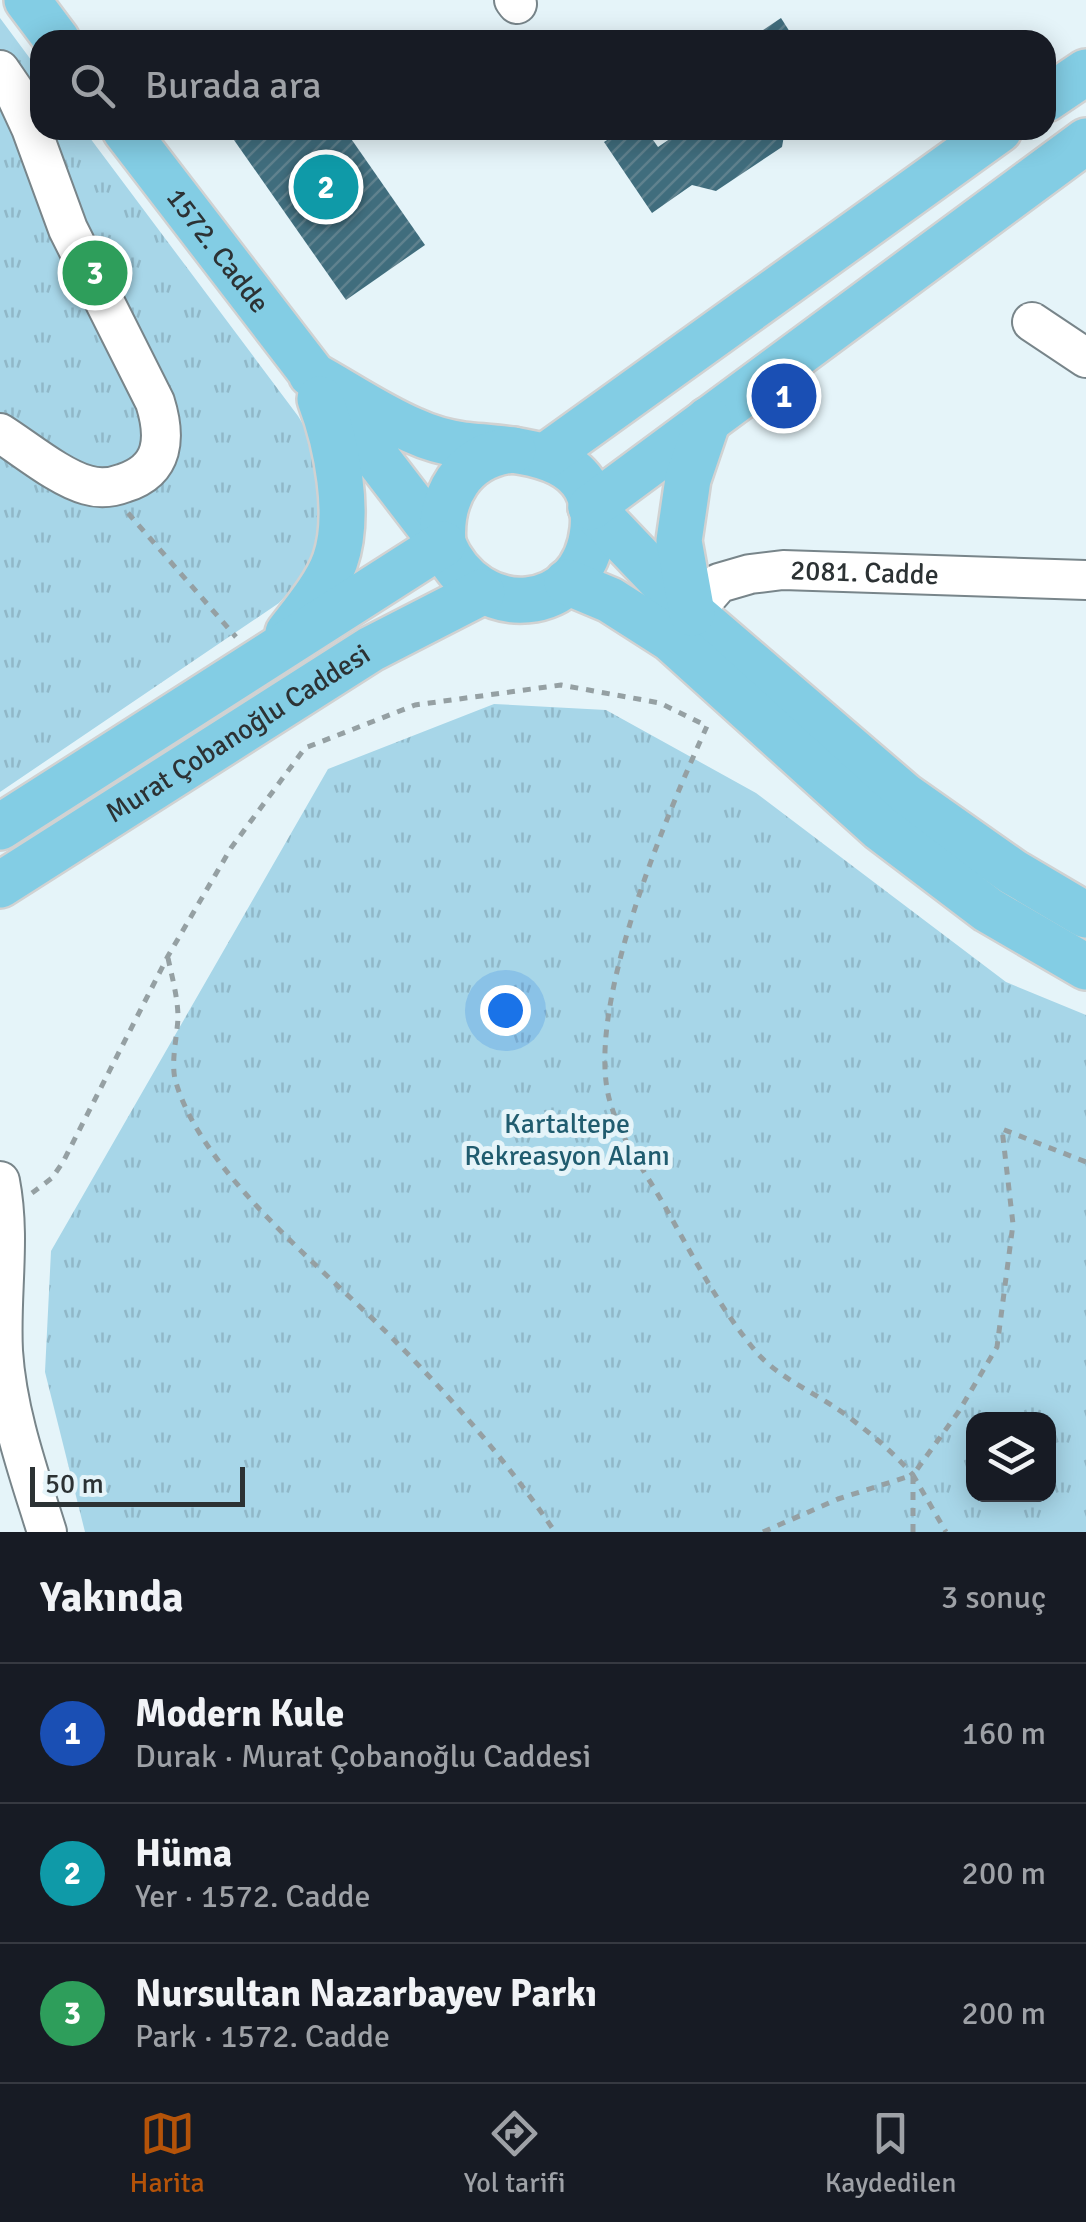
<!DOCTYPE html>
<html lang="tr">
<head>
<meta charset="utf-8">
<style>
  :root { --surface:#171b24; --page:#20242c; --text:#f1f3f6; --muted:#9ea1a6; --line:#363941; --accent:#b45309 }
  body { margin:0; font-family:Signika,sans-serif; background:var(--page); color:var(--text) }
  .controls { position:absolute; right:30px; bottom:30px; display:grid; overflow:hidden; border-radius:20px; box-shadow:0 5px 25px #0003 }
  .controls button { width:90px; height:90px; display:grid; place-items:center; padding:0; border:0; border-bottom:2px solid var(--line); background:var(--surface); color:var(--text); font:50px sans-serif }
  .scale { position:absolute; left:30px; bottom:25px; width:215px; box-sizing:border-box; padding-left:10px; border:5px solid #2c3234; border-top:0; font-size:28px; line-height:35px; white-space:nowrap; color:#2c3234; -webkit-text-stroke:8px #e5f4f9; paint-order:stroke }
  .you { position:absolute; left:505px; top:1010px; width:35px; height:35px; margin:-25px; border:8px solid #fff; border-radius:50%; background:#1a73e8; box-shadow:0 0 0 15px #1a73e833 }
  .badge { display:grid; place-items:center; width:65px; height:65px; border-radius:50%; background:var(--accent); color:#fff; font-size:32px; font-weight:700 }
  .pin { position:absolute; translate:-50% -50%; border:5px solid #fff; box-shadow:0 2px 10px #0006 }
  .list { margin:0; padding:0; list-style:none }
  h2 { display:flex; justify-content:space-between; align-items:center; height:130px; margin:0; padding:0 40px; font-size:42px }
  h2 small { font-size:32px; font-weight:400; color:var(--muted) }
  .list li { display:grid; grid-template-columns:65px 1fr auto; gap:30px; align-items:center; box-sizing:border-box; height:140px; padding:0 40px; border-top:2px solid var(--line) }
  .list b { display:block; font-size:38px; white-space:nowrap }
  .list p { margin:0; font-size:32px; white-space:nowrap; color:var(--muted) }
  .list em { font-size:32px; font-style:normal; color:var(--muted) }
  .icon { flex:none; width:55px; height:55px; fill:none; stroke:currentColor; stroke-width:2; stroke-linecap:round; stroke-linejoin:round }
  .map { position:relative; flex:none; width:1086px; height:1532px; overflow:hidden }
  .search { position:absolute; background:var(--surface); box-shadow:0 5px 25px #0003; left:30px; right:30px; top:30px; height:110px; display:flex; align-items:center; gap:25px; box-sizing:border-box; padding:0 35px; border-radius:30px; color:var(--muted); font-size:38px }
  .sheet { height:550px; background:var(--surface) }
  nav { display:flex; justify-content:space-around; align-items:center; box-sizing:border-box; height:140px; border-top:2px solid var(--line); background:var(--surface); font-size:28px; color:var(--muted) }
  nav a { display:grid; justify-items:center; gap:5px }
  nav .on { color:var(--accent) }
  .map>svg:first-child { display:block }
  .grass { fill:url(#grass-tufts); fill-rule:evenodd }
  .building { fill:url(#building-hatch) }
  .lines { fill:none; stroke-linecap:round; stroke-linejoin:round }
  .minor-casing { stroke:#78858a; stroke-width:42 }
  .major-casing { stroke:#d1d2d2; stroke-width:50 }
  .path { stroke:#95a0a3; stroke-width:5; stroke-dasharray:8 8; stroke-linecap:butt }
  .minor { stroke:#fff; stroke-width:38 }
  .major { stroke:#83cde4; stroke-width:45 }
  .labels { text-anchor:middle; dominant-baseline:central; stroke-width:10; stroke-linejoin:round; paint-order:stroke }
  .street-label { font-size:28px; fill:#2c3234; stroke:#e5f4f9 }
  .park-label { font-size:28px; fill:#205c6f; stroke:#e5f4f9 }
</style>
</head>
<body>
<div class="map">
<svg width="1086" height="1532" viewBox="0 0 1086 1532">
  <defs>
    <pattern id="grass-tufts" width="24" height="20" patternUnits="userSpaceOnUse" patternTransform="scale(2.5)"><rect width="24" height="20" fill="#a7d6e8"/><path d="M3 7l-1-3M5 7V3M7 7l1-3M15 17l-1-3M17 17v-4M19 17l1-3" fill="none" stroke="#90b8c8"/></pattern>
    <pattern id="building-hatch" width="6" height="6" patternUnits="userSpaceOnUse" patternTransform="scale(2.5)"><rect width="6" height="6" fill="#406d7d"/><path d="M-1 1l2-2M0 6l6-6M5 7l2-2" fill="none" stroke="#60828e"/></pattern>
  </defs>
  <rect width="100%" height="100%" fill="#e5f4f9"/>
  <!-- grass -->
  <g class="grass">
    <path d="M0,18L40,72V130H84L298,416C325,458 339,521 311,568C303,580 289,592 279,603L0,792Z"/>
    <path d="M494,704L606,710L756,793L1006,982L1086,1015V1532H85L45,1372L51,1251L328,769ZM974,1420H1048V1494H974Z"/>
  </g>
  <!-- building -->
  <g class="building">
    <polygon points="781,18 795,40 748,40"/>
    <polygon points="227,130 345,130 425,245 346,300"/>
    <polygon points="623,130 646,130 658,147 683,130 785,130 782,147 716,191 692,185 652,213 604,142"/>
  </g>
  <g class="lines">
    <!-- minor casing -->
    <g class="minor-casing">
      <g id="minor">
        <polyline points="514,0 517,4"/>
        <path d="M0,70L13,89L31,128L68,229L155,402C166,437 165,470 124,483C111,488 100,489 87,485C60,478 24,448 0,433"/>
        <polyline points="1032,322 1086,358"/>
        <path id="s1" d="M679,629L719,583L750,574L783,570L1086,580"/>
        <path d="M0,1181C11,1238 0,1294 3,1351C7,1413 29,1474 47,1532"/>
      </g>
    </g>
    <!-- major casing -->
    <g class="major-casing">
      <g id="major">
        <polyline points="27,0 57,40"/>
        <polyline points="1046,99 1086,72"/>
        <path id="s2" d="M125,130L443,544C477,625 584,617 593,529C600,449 517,451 464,445C447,443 427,437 412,430C377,415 344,392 311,374"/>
        <polyline points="547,455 999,130"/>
        <polyline points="591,507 692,613 905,796 1013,872 1086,915"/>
        <polyline points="591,507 1086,141"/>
        <path d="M443,544C439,497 462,455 513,450"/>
        <polyline points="567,582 610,600 671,639 880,828 988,910 1086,967"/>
        <polyline points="692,613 679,541 688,479 708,420"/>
        <path d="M288,633C304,612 326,586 335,561C351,515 337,444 320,399"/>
        <polyline points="0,827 443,544"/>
        <path id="s3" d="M0,885L371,649L482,592"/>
      </g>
    </g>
    <!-- path -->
    <g class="path">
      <polyline points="128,513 236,637"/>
      <path d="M168,958C172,977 178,998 178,1018C177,1037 171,1061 175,1079C201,1175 331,1274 399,1345C456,1403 509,1464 555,1532"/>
      <path d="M32,1193L52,1178L63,1162L168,956L231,848L305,748L415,705L561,685L660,703L707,726C668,812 581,1014 611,1105C623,1144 649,1177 668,1212C695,1260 722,1312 758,1354C780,1378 813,1392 839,1410C867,1430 891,1450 913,1475"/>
      <polyline points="763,1532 838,1499 913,1475 946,1532"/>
      <polyline points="913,1532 913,1475 959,1411 997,1347 1013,1224 1002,1129 1086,1162"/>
    </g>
    <!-- minor -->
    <use href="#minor" class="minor"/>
    <!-- major -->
    <use href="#major" class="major"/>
  </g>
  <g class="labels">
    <!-- street labels -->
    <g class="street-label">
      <text stroke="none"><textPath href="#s2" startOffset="152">1572. Cadde</textPath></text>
      <text stroke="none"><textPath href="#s1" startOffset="208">2081. Cadde</textPath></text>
      <text stroke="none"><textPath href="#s3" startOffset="282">Murat Çobanoğlu Caddesi</textPath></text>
    </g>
    <!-- park labels -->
    <g class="park-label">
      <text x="567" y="1124">Kartaltepe<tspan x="567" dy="32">Rekreasyon Alanı</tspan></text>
    </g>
  </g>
</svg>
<div class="controls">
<button><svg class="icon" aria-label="layers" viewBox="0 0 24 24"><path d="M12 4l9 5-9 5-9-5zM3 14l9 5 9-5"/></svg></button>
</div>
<div class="scale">50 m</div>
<div class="you"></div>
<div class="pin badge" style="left:784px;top:396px;background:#1a4fb4">1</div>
<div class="pin badge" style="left:326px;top:187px;background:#0f9aa8">2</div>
<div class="pin badge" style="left:95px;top:273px;background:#2e9e5b">3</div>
<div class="search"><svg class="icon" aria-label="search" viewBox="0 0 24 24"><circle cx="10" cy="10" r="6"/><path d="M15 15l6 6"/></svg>Burada ara</div>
</div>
<section class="sheet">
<h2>Yakında<small>3 sonuç</small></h2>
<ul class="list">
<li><span class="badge" style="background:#1a4fb4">1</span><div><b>Modern Kule</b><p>Durak · Murat Çobanoğlu Caddesi</p></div><em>160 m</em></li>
<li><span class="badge" style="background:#0f9aa8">2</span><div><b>Hüma</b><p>Yer · 1572. Cadde</p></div><em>200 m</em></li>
<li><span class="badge" style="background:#2e9e5b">3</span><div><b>Nursultan Nazarbayev Parkı</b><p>Park · 1572. Cadde</p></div><em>200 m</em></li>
</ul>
</section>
<nav>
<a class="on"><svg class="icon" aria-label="map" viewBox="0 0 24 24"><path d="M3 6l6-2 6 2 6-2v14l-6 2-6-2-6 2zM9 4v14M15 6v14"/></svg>Harita</a>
<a><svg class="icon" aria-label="directions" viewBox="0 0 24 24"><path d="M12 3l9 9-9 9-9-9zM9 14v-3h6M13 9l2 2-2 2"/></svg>Yol tarifi</a>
<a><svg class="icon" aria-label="saved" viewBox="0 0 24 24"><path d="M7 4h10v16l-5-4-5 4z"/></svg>Kaydedilen</a>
</nav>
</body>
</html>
